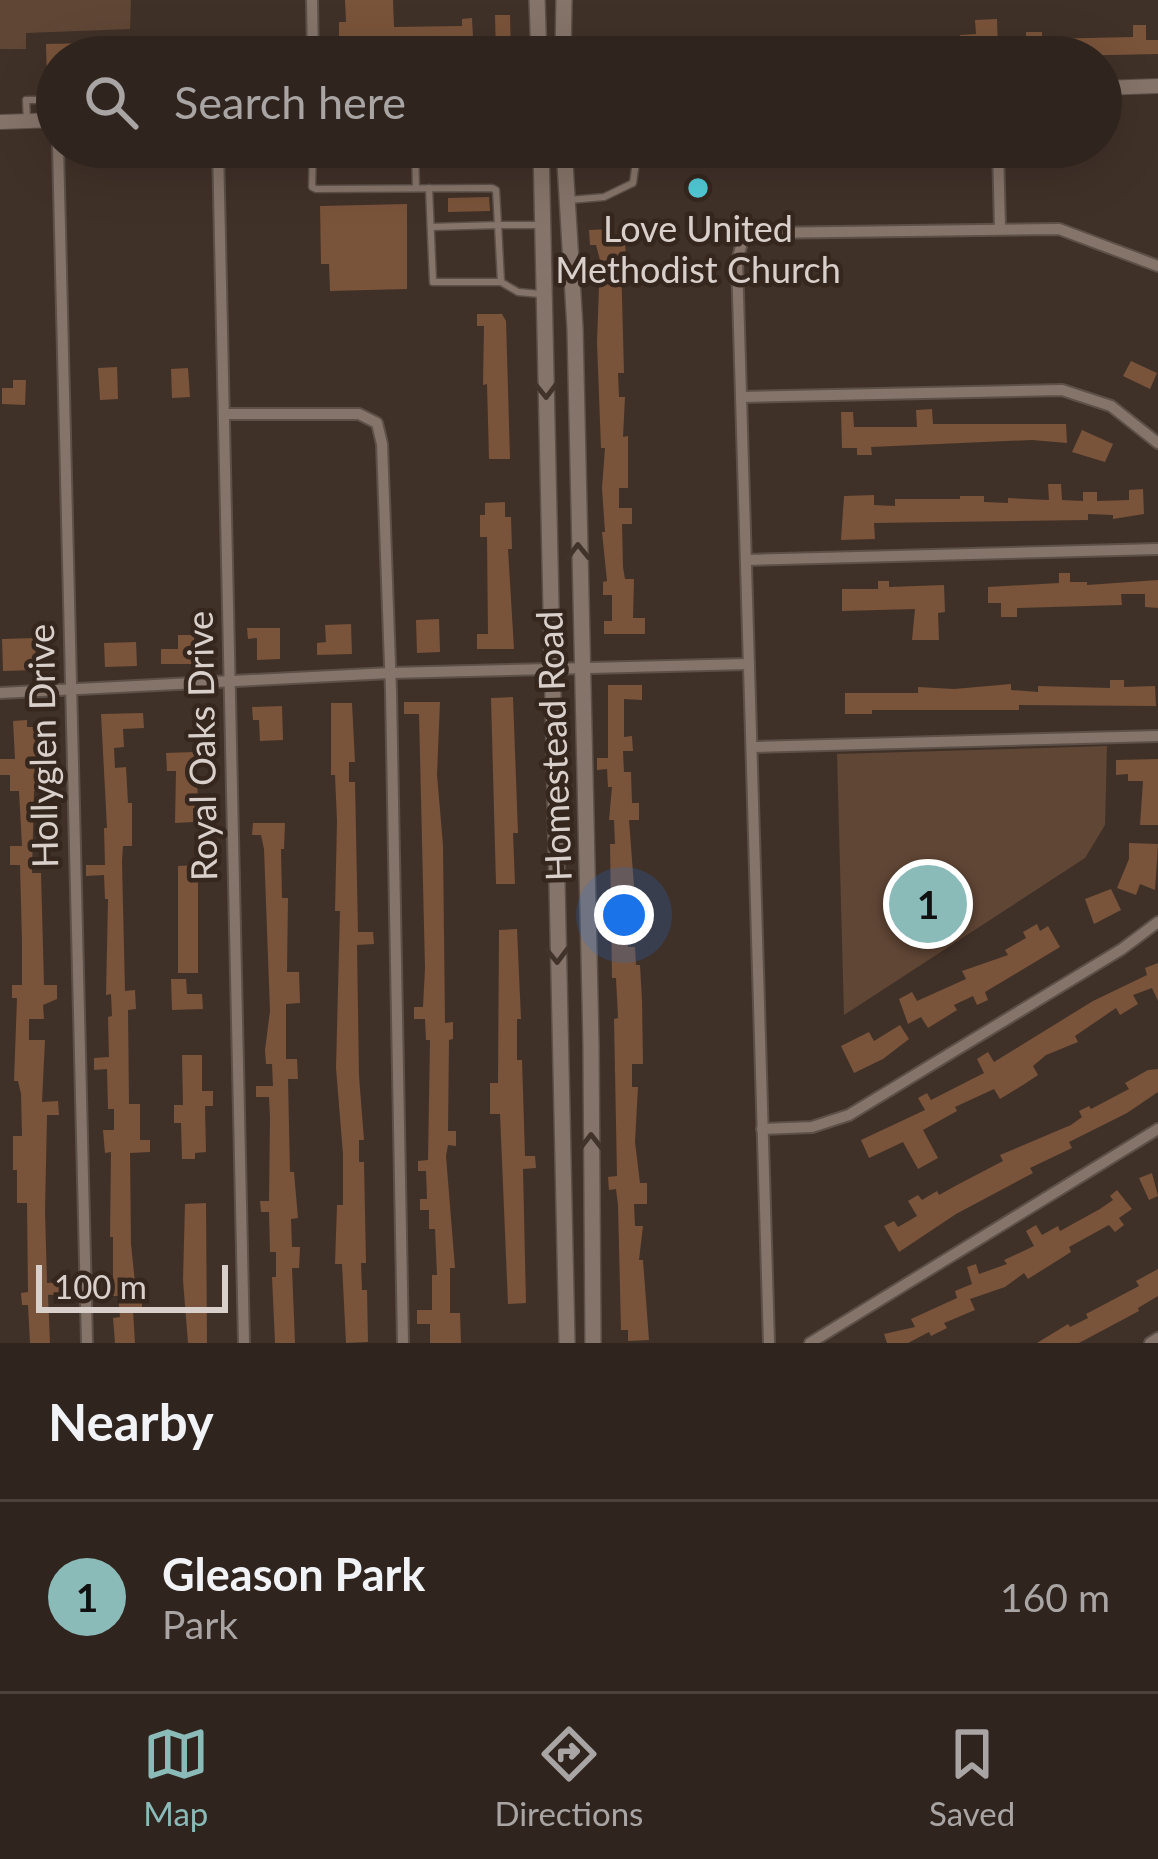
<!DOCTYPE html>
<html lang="en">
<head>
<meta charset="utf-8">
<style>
  :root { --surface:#30251e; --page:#3c312b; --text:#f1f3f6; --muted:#a8a5a4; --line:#4b423c; --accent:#8bbbb9 }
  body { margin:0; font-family:Lato,sans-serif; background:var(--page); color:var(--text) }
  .scale { position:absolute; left:36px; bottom:30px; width:192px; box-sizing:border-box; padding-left:12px; border:6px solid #dad0cb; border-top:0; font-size:33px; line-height:42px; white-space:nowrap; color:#dad0cb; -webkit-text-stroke:9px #35271e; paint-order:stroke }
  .you { position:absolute; left:624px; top:915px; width:42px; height:42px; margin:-30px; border:9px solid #fff; border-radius:50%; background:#1a73e8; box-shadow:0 0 0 18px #1a73e833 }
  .badge { display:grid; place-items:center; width:78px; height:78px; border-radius:50%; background:var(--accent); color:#111; font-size:39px; font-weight:700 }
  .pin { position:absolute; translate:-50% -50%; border:6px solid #fff; box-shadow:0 3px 12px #0006 }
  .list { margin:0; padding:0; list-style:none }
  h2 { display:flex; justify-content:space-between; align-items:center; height:156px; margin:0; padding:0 48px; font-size:51px }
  h2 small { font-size:39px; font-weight:400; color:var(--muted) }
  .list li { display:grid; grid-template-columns:78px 1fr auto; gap:36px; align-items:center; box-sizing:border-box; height:192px; padding:0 48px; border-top:3px solid var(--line) }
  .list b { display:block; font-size:45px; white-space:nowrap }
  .list p { margin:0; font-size:39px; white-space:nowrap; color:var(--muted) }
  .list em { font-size:39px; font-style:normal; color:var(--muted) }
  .icon { flex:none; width:66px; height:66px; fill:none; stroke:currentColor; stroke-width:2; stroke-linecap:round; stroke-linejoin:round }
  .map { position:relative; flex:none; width:1158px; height:1343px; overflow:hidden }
  .search { position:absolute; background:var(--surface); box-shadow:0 12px 48px #0002; left:36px; right:36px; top:36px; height:132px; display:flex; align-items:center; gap:30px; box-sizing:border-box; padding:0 42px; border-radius:66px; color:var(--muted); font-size:45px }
  .sheet { height:348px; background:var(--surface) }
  nav { display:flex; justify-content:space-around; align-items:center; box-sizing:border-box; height:168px; border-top:3px solid var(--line); background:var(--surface); font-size:33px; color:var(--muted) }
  nav a { display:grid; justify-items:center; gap:6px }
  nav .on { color:var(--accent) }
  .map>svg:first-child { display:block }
  .green { fill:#604635 }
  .building { fill:#79533a }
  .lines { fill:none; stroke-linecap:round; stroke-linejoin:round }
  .service-casing { stroke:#5c5048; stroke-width:9 }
  .minor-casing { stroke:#5c5048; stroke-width:14 }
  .tertiary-casing { stroke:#5c5048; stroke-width:16 }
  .secondary-casing { stroke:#5c5048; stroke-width:18 }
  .service { stroke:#857469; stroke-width:6 }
  .minor { stroke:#857469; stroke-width:10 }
  .tertiary { stroke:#857469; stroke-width:14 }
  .secondary { stroke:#857469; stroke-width:15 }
  .oneway { stroke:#413329 }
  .poi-dot { fill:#52cbd7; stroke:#35271e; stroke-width:4.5 }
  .labels { text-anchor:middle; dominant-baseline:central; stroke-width:9; stroke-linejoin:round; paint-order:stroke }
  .poi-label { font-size:36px; fill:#dad0cb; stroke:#35271e }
  .street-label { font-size:36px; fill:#dad0cb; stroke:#35271e }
</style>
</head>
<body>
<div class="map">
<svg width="1158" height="1343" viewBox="0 0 1158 1343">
  <rect width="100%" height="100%" fill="#403128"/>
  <!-- green -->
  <g class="green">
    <polygon points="0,0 131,0 130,29 26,33 26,49 0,49"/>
    <polygon points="1107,746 1105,825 1085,858 844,1015 837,754"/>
  </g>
  <!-- building -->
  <g class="building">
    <polygon points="345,0 393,0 394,27 462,26 462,19 472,18 474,57 339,57 339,22 346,22"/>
    <polygon points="495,15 510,15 511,57 496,57"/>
    <polygon points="997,19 998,50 961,52 960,35 976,34 975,20"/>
    <polygon points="1133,25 1146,25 1146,40 1158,40 1158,54 1012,57 1012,43 1026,43 1026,32 1042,32 1042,39 1133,37"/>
    <polygon points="185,41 185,57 57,57 57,83 47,83 46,44"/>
    <polygon points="489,197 490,211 448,212 448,198"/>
    <polygon points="407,204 407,289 330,291 329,264 321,264 320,206"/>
    <polygon points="613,229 613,243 625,243 626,259 621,259 624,373 618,373 619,397 625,397 623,437 628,436 628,488 619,488 619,508 632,508 632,524 622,524 623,567 625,579 634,579 633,618 645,618 645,634 604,634 604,621 612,621 612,595 603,595 603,582 607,581 602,532 605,532 602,488 605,448 601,448 597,342 600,260 596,245 590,245 589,230"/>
    <polygon points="477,314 502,314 506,321 510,459 489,459 487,384 483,385 484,326 477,326"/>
    <polygon points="1131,361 1157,373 1150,389 1123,376"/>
    <polygon points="117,367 118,399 100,400 98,368"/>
    <polygon points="188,368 190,397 172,398 171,369"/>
    <polygon points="13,380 26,380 25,405 2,404 2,388 13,388"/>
    <polygon points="932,409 933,424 1066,424 1067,443 1032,440 871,447 872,455 857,455 857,448 842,448 841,412 853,412 854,427 917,427 916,410"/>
    <polygon points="1082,430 1113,444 1105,462 1072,452"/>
    <polygon points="1048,484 1061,484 1062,500 1083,501 1083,492 1097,492 1097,501 1129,500 1129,490 1143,489 1144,514 1113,519 1113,515 1088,514 1088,520 874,523 875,539 841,540 844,496 874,495 874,505 895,506 895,499 960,499 960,496 984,496 984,502 1008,503 1008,498 1049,500"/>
    <polygon points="505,502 505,517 511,517 512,549 508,549 514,649 477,649 477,634 488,634 487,537 480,537 480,515 485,515 485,503"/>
    <polygon points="1059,573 1070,573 1070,582 1087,582 1087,585 1158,580 1158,608 1145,607 1145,594 1121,594 1122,605 1017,608 1017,617 1001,617 1001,603 988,603 988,587 1059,583"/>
    <polygon points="878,581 889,581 889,587 944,585 945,612 938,613 939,640 912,640 915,609 842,611 842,589 878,589"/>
    <polygon points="439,619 440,652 417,653 416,620"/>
    <polygon points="351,624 352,654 317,655 317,643 326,642 325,625"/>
    <polygon points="247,628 280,628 280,659 257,660 257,638 248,639"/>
    <polygon points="178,635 194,635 194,664 161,664 161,649 178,649"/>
    <polygon points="35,638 36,670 3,671 2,639"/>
    <polygon points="136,642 137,666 105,667 104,643"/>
    <polygon points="1110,680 1124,680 1124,687 1155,686 1156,706 1019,705 1019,710 872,710 872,714 845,714 845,693 918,693 918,687 954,689 1011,684 1011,690 1038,692 1038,686 1110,688"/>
    <polygon points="608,685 642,685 642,700 624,699 624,737 632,736 633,751 623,751 624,772 631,772 632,803 639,803 639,820 629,820 637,926 627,926 628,947 635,947 636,965 640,965 642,1001 643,1064 632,1064 632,1087 638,1087 635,1142 640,1183 647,1183 647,1204 634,1204 635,1226 643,1226 639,1260 643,1260 649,1340 628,1341 628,1330 621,1330 618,1205 616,1189 609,1190 608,1177 617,1176 614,1019 618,1018 616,978 612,978 610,844 615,844 614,820 609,820 612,787 608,787 607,769 597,770 597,758 608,758"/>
    <polygon points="513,697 518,833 513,833 515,884 496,884 491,698"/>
    <polygon points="404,702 440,702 437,775 443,845 445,1023 453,1022 453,1039 449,1040 448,1131 456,1131 456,1146 448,1145 446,1156 455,1268 450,1268 450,1313 460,1313 461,1343 430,1343 430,1324 417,1324 417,1310 432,1310 432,1275 437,1275 435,1229 429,1229 429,1210 420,1210 420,1199 427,1199 426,1171 418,1171 418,1161 428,1160 430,1040 426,1040 425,1019 414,1019 414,1007 423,1007 425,968 419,714 404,714"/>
    <polygon points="331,703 352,703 355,762 349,762 349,782 355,782 358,932 373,932 374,944 357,945 359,1076 364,1140 359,1140 359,1162 364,1162 366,1263 361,1263 362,1290 367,1290 368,1342 346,1343 342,1264 335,1264 337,1205 343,1205 343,1154 336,1068 340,911 335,911 337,821 335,775 331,775"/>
    <polygon points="282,706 283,740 260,741 259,720 253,720 252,707"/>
    <polygon points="143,713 144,728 123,729 124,747 114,748 115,768 126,767 128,803 132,803 132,846 123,846 122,861 125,991 135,990 136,1009 128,1010 129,1104 140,1104 140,1140 150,1140 150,1152 130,1153 131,1244 136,1292 142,1292 142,1311 133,1311 135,1343 115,1343 113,1318 120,1317 118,1296 113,1296 113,1237 110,1237 111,1152 105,1153 103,1130 114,1130 114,1109 108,1109 107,1069 94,1070 94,1058 109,1057 108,1017 112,1016 111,994 106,995 108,899 105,899 104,875 86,876 86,865 105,865 104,828 107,828 101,714"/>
    <polygon points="27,720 27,727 37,727 38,791 34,791 32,873 41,873 44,985 57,985 57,999 43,1005 44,1019 29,1019 29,1040 45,1040 42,1102 58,1101 59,1115 47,1115 45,1211 47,1283 64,1282 64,1294 48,1295 50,1343 30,1343 28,1305 22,1305 21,1293 28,1292 27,1203 17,1203 17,1170 13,1170 13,1136 22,1136 21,1094 18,1081 14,1081 17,998 12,998 12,985 22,985 22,942 20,865 10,865 10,846 22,846 19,791 10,791 10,775 0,775 0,759 15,759 13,721"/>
    <polygon points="194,752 199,808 193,808 193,822 175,823 176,771 167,771 166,753"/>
    <polygon points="1158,759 1158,825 1140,825 1143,781 1128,781 1128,774 1116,775 1116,760"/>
    <polygon points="253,823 285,823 284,849 281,849 282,898 288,898 287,972 299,972 300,1003 286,1004 286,1059 297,1059 298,1079 288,1079 290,1172 294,1172 298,1218 291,1219 292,1247 300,1247 299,1268 292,1268 295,1343 275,1343 272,1277 276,1277 276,1252 270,1252 269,1212 261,1212 260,1201 269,1201 270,1118 269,1097 256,1097 256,1086 273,1086 272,1064 266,1064 265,1050 270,1011 264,849 261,835 252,835"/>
    <polygon points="1129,843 1158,844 1155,890 1140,884 1136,895 1117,888 1129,859"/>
    <polygon points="198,865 198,973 178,973 178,866"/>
    <polygon points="1111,889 1121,910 1094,924 1085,899"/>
    <polygon points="1037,924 1040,931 1048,926 1060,947 985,992 988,1000 977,1005 973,996 954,1005 957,1010 928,1028 921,1017 908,1024 899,999 912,992 917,1001 966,979 962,971 1008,955 1005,950 1026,938 1023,932"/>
    <polygon points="517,929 521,1019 517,1019 517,1060 522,1060 525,1156 535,1156 536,1168 523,1169 526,1303 508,1304 500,1114 490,1114 490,1083 498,1083 499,930"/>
    <polygon points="1158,963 1158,1001 1152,988 1133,995 1138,1004 1120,1015 1116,1008 1075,1036 1078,1042 1046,1055 1033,1066 1038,1075 1023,1085 1000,1099 994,1089 955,1107 957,1111 923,1130 938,1158 918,1169 903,1142 869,1158 861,1140 925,1110 918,1098 927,1093 931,1100 984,1073 977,1059 988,1052 994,1062 1093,1001 1147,975 1145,968"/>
    <polygon points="171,979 186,979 187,994 202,994 203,1009 172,1010"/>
    <polygon points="900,1025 909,1039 883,1059 854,1073 841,1046 869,1032 874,1041"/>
    <polygon points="182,1055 202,1055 202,1091 213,1091 213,1106 205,1106 206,1152 195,1153 195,1159 182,1159 181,1123 174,1123 174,1105 183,1105"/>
    <polygon points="1158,1069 1158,1092 1127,1113 1069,1142 1072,1148 1030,1168 1033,1173 956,1214 899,1252 884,1226 894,1221 898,1227 917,1216 908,1201 918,1195 922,1200 937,1191 939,1195 957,1185 1003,1161 1000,1155 1071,1125 1082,1117 1079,1111 1089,1106 1091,1109 1129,1089 1125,1083 1148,1070"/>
    <polygon points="1152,1173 1158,1196 1149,1200 1139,1178"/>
    <polygon points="1117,1190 1132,1209 1119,1218 1124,1225 1115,1232 1109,1225 1069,1247 1071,1252 1028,1279 1024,1273 1005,1287 970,1299 975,1310 944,1323 947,1328 931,1336 929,1332 908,1343 887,1343 884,1334 915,1327 911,1319 957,1298 955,1291 972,1284 967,1267 976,1264 979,1274 1007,1264 1004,1260 1034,1246 1026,1231 1036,1225 1042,1235 1058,1226 1060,1231 1100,1209 1113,1200 1110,1196"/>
    <polygon points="206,1203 207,1343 188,1343 183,1280 185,1204"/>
    <polygon points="1158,1269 1158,1296 1138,1308 1139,1311 1079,1343 1037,1343 1068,1324 1070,1327 1088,1318 1086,1314 1139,1286 1136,1281"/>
  </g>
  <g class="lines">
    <!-- service casing -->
    <g class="service-casing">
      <g id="service">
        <polyline points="27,119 26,100 57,100"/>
        <polyline points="313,147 312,187 316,189 492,188 496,190 498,225 539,225"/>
        <polyline points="415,147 416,188"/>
        <polyline points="429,188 433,282 501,282"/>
        <polyline points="569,200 604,197 633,183 638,147"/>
        <polyline points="431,227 498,225 501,282 518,292 540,294"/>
      </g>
    </g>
    <!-- minor casing -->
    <g class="minor-casing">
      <g id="minor">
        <polyline points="312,0 313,57"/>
        <polyline points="58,147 87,1343"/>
        <polyline points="218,147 244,1343"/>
        <polyline points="998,147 1000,228"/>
        <polyline points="742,397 1062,390 1111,406 1158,443"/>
        <polyline points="224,414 359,414 377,423 382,444 391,692 403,1343"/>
        <polyline points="746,560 1158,549"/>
        <polyline points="0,693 390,673 749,664"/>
        <polyline points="752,747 1158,736"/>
        <polyline points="762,1129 812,1127 849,1115 1122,949 1158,922"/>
        <polyline points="769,1343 737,261 743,239 763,233 1059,229 1158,266"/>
        <polyline points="810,1343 1158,1129"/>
        <polyline points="1150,1343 1158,1338"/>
      </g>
    </g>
    <!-- tertiary casing -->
    <g class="tertiary-casing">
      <g id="tertiary">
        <polyline points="1101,88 1158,86"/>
        <polyline points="0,122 57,120"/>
      </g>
    </g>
    <!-- secondary casing -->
    <g class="secondary-casing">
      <g id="secondary">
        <polyline points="537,0 539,57"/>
        <polyline points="563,57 564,0"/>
        <polyline points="541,147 567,1343"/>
        <polyline points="564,147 575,328 591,1044 593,1343"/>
      </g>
    </g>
    <!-- service -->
    <use href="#service" class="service"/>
    <!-- minor -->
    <use href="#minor" class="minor"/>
    <!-- tertiary -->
    <use href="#tertiary" class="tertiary"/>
    <!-- secondary -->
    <use href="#secondary" class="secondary"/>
  </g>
  <!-- one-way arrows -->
  <defs><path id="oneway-chevron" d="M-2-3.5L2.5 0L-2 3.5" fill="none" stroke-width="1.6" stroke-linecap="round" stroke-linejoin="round" transform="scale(3)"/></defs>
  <g class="oneway">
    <use href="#oneway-chevron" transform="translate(546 390) rotate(89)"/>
    <use href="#oneway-chevron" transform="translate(578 552) rotate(-91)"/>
    <use href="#oneway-chevron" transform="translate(557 955) rotate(89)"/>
    <use href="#oneway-chevron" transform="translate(591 1142) rotate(-90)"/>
  </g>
  <!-- markers -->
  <circle class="poi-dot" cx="698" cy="188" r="12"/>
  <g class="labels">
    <!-- poi labels -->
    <g class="poi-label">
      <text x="698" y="228">Love United<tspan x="698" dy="41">Methodist Church</tspan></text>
    </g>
    <!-- street labels -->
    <g class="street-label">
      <text transform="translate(42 746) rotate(-91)">Hollyglen Drive</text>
      <text transform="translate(201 746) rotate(-91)">Royal Oaks Drive</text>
      <text transform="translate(553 746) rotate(-92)">Homestead Road</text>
    </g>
  </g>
</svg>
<div class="scale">100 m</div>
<div class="you"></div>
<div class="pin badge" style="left:928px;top:904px">1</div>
<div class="search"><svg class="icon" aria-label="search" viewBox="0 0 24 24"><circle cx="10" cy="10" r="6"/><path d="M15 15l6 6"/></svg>Search here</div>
</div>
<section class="sheet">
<h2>Nearby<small></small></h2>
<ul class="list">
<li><span class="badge">1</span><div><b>Gleason Park</b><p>Park</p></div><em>160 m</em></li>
</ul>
</section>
<nav>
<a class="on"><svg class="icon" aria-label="map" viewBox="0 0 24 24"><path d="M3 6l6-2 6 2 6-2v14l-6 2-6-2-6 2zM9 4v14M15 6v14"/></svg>Map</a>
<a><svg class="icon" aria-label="directions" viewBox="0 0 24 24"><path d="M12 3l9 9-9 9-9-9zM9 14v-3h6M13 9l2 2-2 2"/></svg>Directions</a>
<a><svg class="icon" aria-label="saved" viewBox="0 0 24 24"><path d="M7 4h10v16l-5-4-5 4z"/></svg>Saved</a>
</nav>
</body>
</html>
